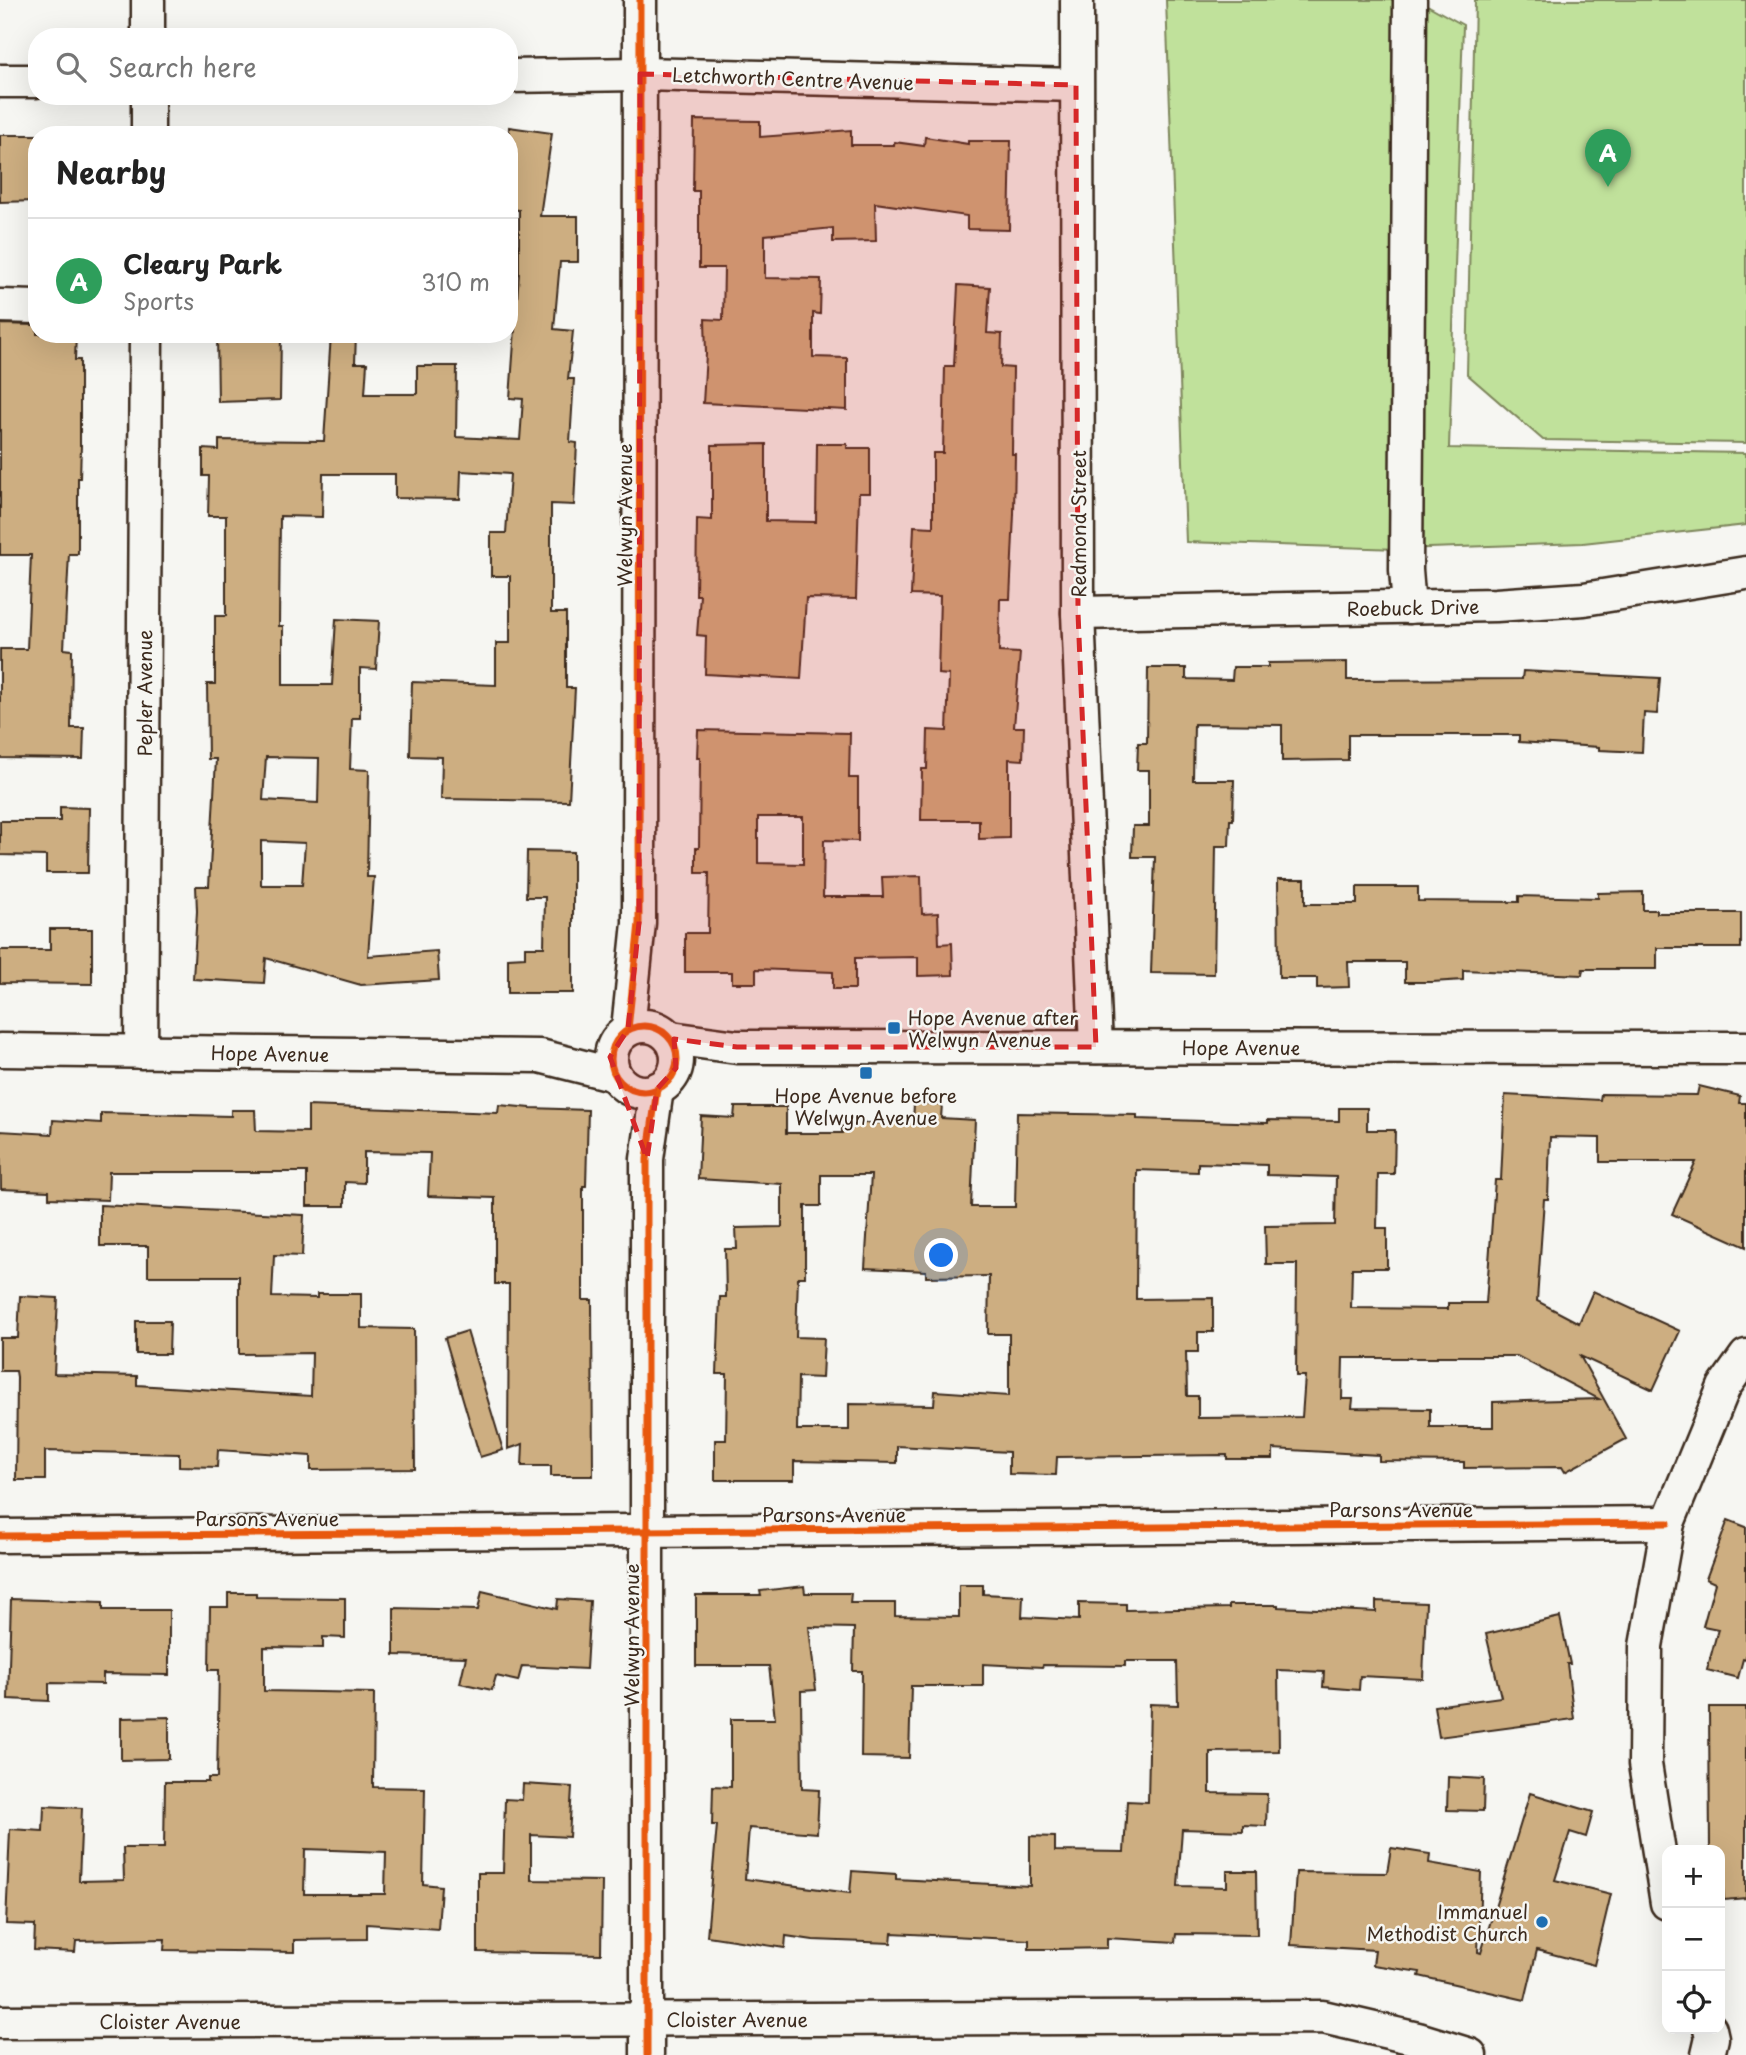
<!DOCTYPE html>
<html lang="en">
<head>
<meta charset="utf-8">
<style>
  :root { --surface:#fff; --page:#f6f6f6; --text:#222; --muted:#767676; --line:#e0e0e0; --accent:#111827 }
  body { margin:0; font-family:"Playpen Sans",sans-serif; background:var(--page); color:var(--text) }
  .controls { position:absolute; right:21px; bottom:21px; display:grid; overflow:hidden; border-radius:14px; box-shadow:0 7px 28px #0002 }
  .controls button { width:63px; height:63px; display:grid; place-items:center; padding:0; border:0; border-bottom:2px solid var(--line); background:var(--surface); color:var(--text); font:35px sans-serif }
  .you { position:absolute; left:942px; top:1256px; width:24px; height:24px; margin:-18px; border:5px solid #fff; border-radius:50%; background:#1a73e8; box-shadow:0 0 0 10px #1a73e833 }
  .badge { display:grid; place-items:center; width:46px; height:46px; border-radius:50%; background:var(--accent); color:#fff; font-size:23px; font-weight:700 }
  .pin { position:absolute; translate:-50% -58px; filter:drop-shadow(0 2px 4px #0008) }
  .pin::after { content:''; position:absolute; top:37px; width:24px; height:21px; background:inherit; clip-path:polygon(0 0,100% 0,50% 100%) }
  .list { margin:0; padding:0; list-style:none }
  h2 { display:flex; justify-content:space-between; align-items:center; height:91px; margin:0; padding:0 28px; font-size:30px }
  h2 small { font-size:23px; font-weight:400; color:var(--muted) }
  .list li { display:grid; grid-template-columns:46px 1fr auto; gap:21px; align-items:center; box-sizing:border-box; height:126px; padding:0 28px; border-top:2px solid var(--line) }
  .list b { display:block; font-size:26px; white-space:nowrap }
  .list p { margin:0; font-size:23px; white-space:nowrap; color:var(--muted) }
  .list em { font-size:23px; font-style:normal; color:var(--muted) }
  .icon { flex:none; width:38px; height:38px; fill:none; stroke:currentColor; stroke-width:2; stroke-linecap:round; stroke-linejoin:round }
  .map { position:relative; flex:none; width:1746px; height:2055px; overflow:hidden }
  .search { position:absolute; background:var(--surface); box-shadow:0 7px 28px #0002; left:28px; top:28px; width:490px; height:77px; display:flex; align-items:center; gap:18px; box-sizing:border-box; padding:0 24px; border-radius:28px; color:var(--muted); font-size:26px }
  .panel { position:absolute; background:var(--surface); box-shadow:0 7px 28px #0002; left:28px; top:126px; width:490px; height:217px; border-radius:28px }
  .map>svg:first-child { display:block }
  .green { fill:#c0e19b; stroke:#7e865c; stroke-width:2 }
  .building { fill:#cdae81; stroke:#3b2a1e; stroke-width:2; fill-rule:evenodd }
  .lines { fill:none; stroke-linecap:round; stroke-linejoin:round }
  .minor-casing { stroke:#3b2a1e; stroke-width:37 }
  .minor { stroke:#f6f6f2; stroke-width:32 }
  .cycleway-casing { stroke:#f6f6f2; stroke-width:11 }
  .cycleway { stroke:#e8590c; stroke-width:7 }
  .marked { fill:#d62828; fill-opacity:0.2; stroke:#d62828; stroke-width:5; stroke-dasharray:14 9; stroke-linejoin:round }
  .poi-dot { fill:#1f6fb2; stroke:#f6f6f2; stroke-width:2.5 }
  .labels { text-anchor:middle; dominant-baseline:central; stroke-width:5; stroke-linejoin:round; paint-order:stroke }
  .street-label { font-size:19px; fill:#3b2a1e; stroke:#f6f6f2 }
  .poi-label { font-size:19px; fill:#3b2a1e; stroke:#f6f6f2; text-anchor:start }
</style>
</head>
<body>
<div class="map">
<svg width="1746" height="2055" viewBox="0 0 1746 2055">
  <rect width="100%" height="100%" fill="#f6f6f2"/>
  <filter id="ink" filterUnits="userSpaceOnUse"><feTurbulence type="fractalNoise" baseFrequency=".0143" numOctaves="2"/><feDisplacementMap in="SourceGraphic" scale="14" xChannelSelector="R" yChannelSelector="G"/><feConvolveMatrix kernelMatrix="1 2 1 2 8 2 1 2 1" color-interpolation-filters="sRGB"/></filter>
  <g filter="url(#ink)">
    <!-- green -->
    <g class="green">
      <polygon points="1166,0 1418,0 1463,25 1449,448 1746,453 1746,525 1583,543 1399,549 1186,542"/>
      <polygon points="1475,0 1746,0 1746,443 1543,440 1467,374"/>
    </g>
    <!-- building -->
    <g class="building">
      <polygon points="694,120 760,121 760,137 851,130 851,145 894,145 894,142 924,146 925,137 968,144 968,141 1011,141 1009,230 967,229 967,216 875,203 876,241 833,242 833,228 765,235 765,278 821,279 820,314 813,313 813,357 847,358 847,410 703,403 706,354 705,319 723,320 724,268 699,268 699,191 693,191"/>
      <path d="M509,127L552,133L540,216H578V262H560L554,329L573,331L568,379H574L570,442L577,443L574,505L551,504V613H566V688H575L569,801L441,799L442,757L410,756L412,682L496,685V643H510V576H491V533H506L510,474L461,471L460,499L395,498V474H323L322,517L280,516L279,626H283V685H332L336,619L379,621L376,669L360,668V718H352L350,769L369,770L367,877H374L368,956L437,951L439,980L361,985L266,958L264,983L193,979L197,911L196,886H209L216,759H208L207,684H215V616H226V516H208L209,476H203V449L219,450V440L324,441L331,334H356L355,363H367L365,394H417V366H457L456,437L520,440L523,399L510,398L519,273V210L509,209ZM266,757L319,758L318,803L263,800ZM261,841L305,843L302,885H261Z"/>
      <polygon points="0,135 37,135 37,201 0,202"/>
      <polygon points="958,285 990,287 987,333 1002,334 1001,367 1013,368 1012,454 1015,454 1014,514 1010,599 1000,599 999,652 1020,653 1014,727 1024,727 1023,760 1009,759 1009,838 979,839 979,820 921,820 922,769 927,769 928,730 947,731 949,675 938,674 940,596 911,595 914,526 933,527 933,453 943,453 945,366 954,366"/>
      <polygon points="0,324 37,325 37,334 76,334 75,360 80,360 80,445 81,445 80,478 78,478 78,554 69,554 64,649 72,650 71,728 84,728 83,759 0,758 0,649 27,649 31,555 0,555"/>
      <polygon points="217,334 281,334 280,400 218,402"/>
      <polygon points="766,444 766,521 816,522 817,444 847,444 847,448 870,448 870,493 859,493 856,599 806,598 801,679 705,674 706,636 697,635 700,595 696,595 697,519 712,520 712,445"/>
      <polygon points="1347,662 1347,680 1522,679 1523,671 1660,678 1657,714 1644,713 1642,752 1599,750 1599,747 1519,742 1519,735 1348,735 1348,760 1282,761 1282,725 1194,724 1193,780 1234,780 1233,820 1230,820 1229,846 1216,846 1214,974 1151,973 1155,857 1132,857 1133,826 1149,826 1149,770 1137,770 1138,743 1147,743 1148,668 1186,668 1186,679 1232,680 1233,667 1268,667 1268,663"/>
      <path d="M698,730L850,733L849,778H858V841L824,840L823,897H883L882,877L921,876L922,914L938,913L939,944L952,943L953,975L918,976V957L855,958V989H833V972L756,969V983H732V972H685V933H708L709,873H696V848H699L700,758H697ZM758,817H803V864L758,863Z"/>
      <polygon points="60,807 89,808 88,873 46,873 46,856 0,855 0,821 60,821"/>
      <polygon points="527,851 573,852 573,993 508,993 508,958 525,957 525,947 544,947 545,897 526,897"/>
      <polygon points="1278,879 1305,879 1305,904 1357,904 1357,887 1418,887 1418,901 1519,902 1519,896 1598,898 1598,893 1643,892 1643,910 1656,910 1656,913 1741,913 1741,948 1657,948 1657,969 1583,969 1582,975 1463,970 1463,980 1432,982 1405,982 1405,962 1348,962 1349,987 1317,988 1317,978 1279,978"/>
      <polygon points="50,929 92,929 92,984 0,983 0,950 50,950"/>
      <path d="M1699,1086L1740,1096L1739,1103H1746V1247L1672,1214L1696,1162H1600V1138L1550,1137L1548,1199H1544L1537,1301L1579,1323L1593,1291L1680,1331L1653,1390L1580,1356L1626,1439L1565,1472L1562,1467L1464,1468V1462L1379,1461V1455L1273,1449V1459H1227V1455L1057,1457L1056,1475L1009,1474V1452L897,1446V1463L794,1461V1480H715V1440H726L727,1374H717L720,1297H726L725,1249H737L736,1228L782,1227V1184L698,1179L701,1116L734,1118L735,1107H786V1133H842V1123H913L914,1103L942,1104L941,1118L975,1120L971,1207H1015L1017,1113L1137,1115V1119L1268,1123V1120L1339,1121V1108H1367V1130H1395L1394,1174H1378L1377,1228H1387V1268H1352L1351,1308L1448,1309V1303H1486L1495,1180H1501L1505,1095L1600,1100L1601,1094L1697,1095ZM1198,1163L1267,1165V1175L1336,1177L1335,1225L1265,1226L1266,1264H1297L1296,1376H1305L1302,1417L1198,1418V1396H1187L1186,1352H1198V1332H1213V1298L1136,1299L1137,1170L1198,1172ZM821,1175H871L865,1268L926,1271V1277L989,1276L988,1334H1009V1396L935,1391L934,1405L849,1404V1430H797L798,1377L822,1378L824,1338L796,1337L798,1277H805V1206H821ZM1437,1356H1517L1599,1399L1493,1402V1427H1430V1409L1352,1408L1353,1399H1342L1343,1358H1437Z"/>
      <polygon points="499,1105 531,1108 588,1110 586,1186 583,1186 583,1300 592,1300 593,1476 551,1476 551,1466 522,1466 523,1444 508,1449 509,1284 495,1284 495,1198 428,1196 430,1153 364,1152 364,1183 345,1182 345,1206 307,1206 307,1172 109,1172 108,1200 49,1198 49,1191 1,1189 0,1131 52,1134 53,1120 101,1123 101,1113 231,1116 231,1110 255,1110 256,1131 308,1132 308,1106 498,1113"/>
      <polygon points="100,1205 304,1215 302,1256 274,1255 272,1297 317,1298 317,1294 361,1294 361,1328 414,1329 415,1469 311,1470 311,1456 218,1450 217,1467 179,1466 179,1454 45,1451 45,1480 16,1480 17,1377 16,1371 0,1371 0,1338 18,1338 20,1296 58,1298 54,1374 137,1376 137,1385 311,1396 312,1353 239,1354 239,1276 148,1276 148,1246 100,1246"/>
      <polygon points="136,1321 170,1321 169,1354 136,1354"/>
      <polygon points="467,1331 503,1450 480,1457 445,1338"/>
      <polygon points="1728,1520 1746,1527 1746,1660 1743,1659 1738,1678 1707,1670 1718,1629 1703,1626 1715,1583 1706,1579"/>
      <path d="M959,1585H983V1594L1023,1596L1022,1617L1079,1620V1603L1126,1604V1610L1229,1608V1605H1278V1607L1376,1612V1601L1426,1603L1423,1679L1360,1676L1359,1690L1323,1687L1324,1672L1278,1670L1279,1751L1210,1752V1793L1267,1794L1266,1826L1243,1825V1831L1182,1829L1178,1886L1227,1887V1871H1256L1257,1935L1176,1934L1175,1942L1107,1938V1948L1059,1949H1029V1940L892,1933L891,1943L813,1940L786,1936L785,1948L707,1936L717,1825H712L713,1786L731,1787V1719H775L769,1666H696V1595H761L760,1591L804,1586L805,1593H851L850,1603H895V1616L959,1617ZM809,1627L854,1628L853,1671H862L861,1757L909,1758L911,1686H983V1664L1042,1667L1043,1665L1125,1666V1661H1177L1178,1705L1150,1704L1148,1802L1127,1801L1124,1852L1055,1851V1837L1030,1836V1886L896,1879V1874L852,1871L850,1893L745,1879L749,1828L817,1833L819,1790L802,1789L801,1691L816,1690Z"/>
      <polygon points="482,1591 557,1609 558,1599 590,1601 586,1669 522,1666 518,1681 496,1676 492,1690 460,1683 466,1657 394,1655 394,1608 478,1610"/>
      <path d="M228,1593H256V1597L345,1598V1638L323,1637V1648L264,1647V1691L374,1693L373,1787L425,1788L423,1884L441,1886L438,1929L367,1924V1939L294,1940V1952L164,1950L165,1939L76,1941L75,1952L34,1950L35,1925L6,1924L10,1829L43,1831L44,1806L82,1808L79,1881L124,1880L123,1848H164L165,1782H208V1778H217L219,1670H209L210,1607H228ZM305,1849L386,1852L385,1894H304Z"/>
      <polygon points="11,1599 103,1602 103,1610 169,1610 169,1675 103,1674 103,1684 49,1683 49,1701 8,1699"/>
      <polygon points="1560,1617 1570,1664 1567,1664 1574,1719 1439,1737 1434,1706 1501,1697 1486,1634"/>
      <polygon points="1709,1707 1746,1707 1746,1898 1724,1900 1720,1850 1710,1850"/>
      <polygon points="169,1717 169,1759 121,1760 121,1718"/>
      <polygon points="1448,1777 1484,1779 1483,1811 1447,1810"/>
      <polygon points="523,1784 572,1787 569,1837 531,1835 531,1880 602,1881 601,1954 478,1952 478,1873 503,1873 505,1799 522,1800"/>
      <polygon points="1530,1793 1593,1812 1586,1837 1570,1832 1555,1880 1611,1894 1594,1965 1537,1950 1525,2000 1419,1976 1420,1972 1373,1965 1375,1950 1291,1945 1296,1872 1387,1873 1391,1848 1430,1854 1429,1863 1481,1872 1478,1952 1481,1953"/>
    </g>
    <g class="lines">
      <!-- minor casing -->
      <g class="minor-casing">
        <g id="minor">
          <polyline points="148,0 148,37"/>
          <polyline points="1077,0 1078,613 1096,1047"/>
          <polyline points="509,76 640,74 1076,85"/>
          <polyline points="0,81 37,81"/>
          <polyline points="148,135 148,96"/>
          <polyline points="0,306 37,307"/>
          <polyline points="1409,607 1406,570 1410,0"/>
          <polyline points="1078,613 1496,605 1584,599 1746,573"/>
          <circle cx="644" cy="1059" r="33"/>
          <polyline points="628,1029 639,923 640,0"/>
          <polyline points="671,1038 737,1047 1746,1048"/>
          <polyline points="0,1050 540,1056 615,1075"/>
          <polyline points="141,1052 146,334"/>
          <polyline points="0,1536 1668,1523"/>
          <polyline points="1667,1903 1645,1764 1646,1646 1668,1523 1724,1387 1746,1356"/>
          <polyline points="0,2022 1323,2017 1418,2039 1470,2055"/>
          <polyline points="647,2055 647,1159 657,1089"/>
          <polyline points="1708,2055 1712,2038 1710,2029"/>
        </g>
      </g>
      <!-- minor -->
      <use href="#minor" class="minor"/>
      <!-- cycleway casing -->
      <g class="cycleway-casing">
        <g id="cycleway">
          <circle cx="644" cy="1059" r="33"/>
          <polyline points="628,1029 639,923 640,0"/>
          <polyline points="0,1536 1668,1523"/>
          <polyline points="647,2055 647,1159 657,1089"/>
        </g>
      </g>
      <!-- cycleway -->
      <use href="#cycleway" class="cycleway"/>
    </g>
  </g>
  <!-- marked area -->
  <path class="marked" d="M640,74L1076,85L1078,613L1096,1047H737L674,1039L676,1068L657,1089L647,1159L610,1057L628,1029L639,923Z"/>
  <!-- markers -->
  <g class="poi-dot">
    <rect x="887" y="1021" width="14" height="14" rx="3.5"/>
    <rect x="859" y="1066" width="14" height="14" rx="3.5"/>
    <circle cx="1542" cy="1922" r="7"/>
  </g>
  <g class="labels">
    <!-- street labels -->
    <g class="street-label">
      <text transform="translate(793 78) rotate(2)">Letchworth Centre Avenue</text>
      <text transform="translate(624 515) rotate(-90)">Welwyn Avenue</text>
      <text transform="translate(1078 524) rotate(-90)">Redmond Street</text>
      <text transform="translate(1413 607) rotate(-1)">Roebuck Drive</text>
      <text transform="translate(144 693) rotate(-90)">Pepler Avenue</text>
      <text x="1241" y="1047">Hope Avenue</text>
      <text transform="translate(270 1053) rotate(1)">Hope Avenue</text>
      <text x="1401" y="1509">Parsons Avenue</text>
      <text x="834" y="1514">Parsons Avenue</text>
      <text x="267" y="1518">Parsons Avenue</text>
      <text transform="translate(631 1635) rotate(-90)">Welwyn Avenue</text>
      <text x="737" y="2019">Cloister Avenue</text>
      <text x="170" y="2021">Cloister Avenue</text>
    </g>
    <!-- poi labels -->
    <g class="poi-label">
      <text x="908" y="1017">Hope Avenue after<tspan x="908" dy="22">Welwyn Avenue</tspan></text>
      <text x="866" y="1095" text-anchor="middle">Hope Avenue before<tspan x="866" dy="22">Welwyn Avenue</tspan></text>
      <text x="1528" y="1911" text-anchor="end">Immanuel<tspan x="1528" dy="22">Methodist Church</tspan></text>
    </g>
  </g>
</svg>
<div class="controls">
<button>+</button>
<button>−</button>
<button><svg class="icon" aria-label="locate" viewBox="0 0 24 24"><circle cx="12" cy="12" r="6"/><path d="M12 2v4M12 18v4M2 12h4M18 12h4"/></svg></button>
</div>
<div class="you"></div>
<div class="pin badge" style="left:1608px;top:187px;background:#2e9e5b">A</div>
<div class="search"><svg class="icon" aria-label="search" viewBox="0 0 24 24"><circle cx="10" cy="10" r="6"/><path d="M15 15l6 6"/></svg>Search here</div>
<section class="panel">
<h2>Nearby<small></small></h2>
<ul class="list">
<li><span class="badge" style="background:#2e9e5b">A</span><div><b>Cleary Park</b><p>Sports</p></div><em>310 m</em></li>
</ul>
</section>
</div>
</body>
</html>
